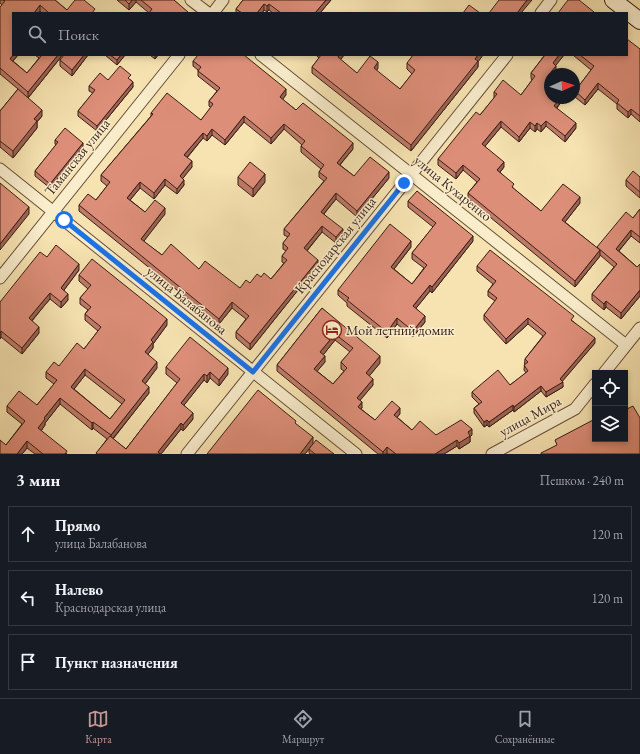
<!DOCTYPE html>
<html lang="ru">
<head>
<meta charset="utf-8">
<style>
  :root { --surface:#171b24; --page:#20242c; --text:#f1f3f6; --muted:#9ea1a6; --line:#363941; --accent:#c59692 }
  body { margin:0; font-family:"EB Garamond",serif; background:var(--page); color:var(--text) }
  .controls { position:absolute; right:12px; bottom:12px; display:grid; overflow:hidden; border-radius:0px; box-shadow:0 2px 6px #0003 }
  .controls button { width:36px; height:36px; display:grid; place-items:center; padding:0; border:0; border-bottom:1px solid var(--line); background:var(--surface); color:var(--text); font:20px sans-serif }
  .compass { position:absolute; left:544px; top:68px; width:36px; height:36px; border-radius:50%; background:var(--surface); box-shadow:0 2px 6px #0003; rotate:87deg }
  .stop { position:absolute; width:12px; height:12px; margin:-9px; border:3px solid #1a73e8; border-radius:50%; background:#fff }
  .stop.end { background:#1a73e8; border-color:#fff; box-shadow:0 1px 4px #0008 }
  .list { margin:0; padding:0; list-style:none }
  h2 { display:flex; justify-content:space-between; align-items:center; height:52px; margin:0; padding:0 16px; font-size:17px }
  h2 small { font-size:13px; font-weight:400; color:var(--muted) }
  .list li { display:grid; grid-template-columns:26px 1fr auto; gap:12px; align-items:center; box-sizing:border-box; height:56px; margin:0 8px 8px; padding:0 8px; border:1px solid var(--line); border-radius:0px }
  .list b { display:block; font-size:15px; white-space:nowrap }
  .list p { margin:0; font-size:13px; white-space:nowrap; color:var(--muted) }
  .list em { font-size:13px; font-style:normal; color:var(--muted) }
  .icon { flex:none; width:22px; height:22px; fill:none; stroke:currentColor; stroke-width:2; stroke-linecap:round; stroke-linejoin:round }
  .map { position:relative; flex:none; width:640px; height:454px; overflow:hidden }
  .search { position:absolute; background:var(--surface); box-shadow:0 2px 6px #0003; left:12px; right:12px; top:12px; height:44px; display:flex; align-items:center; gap:10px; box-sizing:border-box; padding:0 14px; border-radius:0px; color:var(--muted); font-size:15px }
  .sheet { height:244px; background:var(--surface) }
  nav { display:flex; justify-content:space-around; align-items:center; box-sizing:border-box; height:56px; border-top:1px solid var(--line); background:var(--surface); font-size:11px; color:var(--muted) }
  nav a { display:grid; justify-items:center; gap:2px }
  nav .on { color:var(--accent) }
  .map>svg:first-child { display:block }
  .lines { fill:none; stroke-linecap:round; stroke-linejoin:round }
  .street-casing { stroke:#684f3c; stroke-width:13 }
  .secondary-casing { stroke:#381e15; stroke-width:18 }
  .street { stroke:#f9edcc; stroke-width:11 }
  .secondary { stroke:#f9edcc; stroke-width:16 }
  .wall { fill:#be7a68; stroke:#381e15; fill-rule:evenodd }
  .shaded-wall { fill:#9b6355; stroke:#381e15 }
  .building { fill:#dd8e79; stroke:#381e15; fill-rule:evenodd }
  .route { stroke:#1a73e8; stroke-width:5 }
  .labels { text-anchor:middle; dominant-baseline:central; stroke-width:3; stroke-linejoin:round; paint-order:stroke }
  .street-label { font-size:14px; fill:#381e15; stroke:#f9edcc }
  .poi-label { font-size:14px; fill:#381e15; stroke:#f9edcc; text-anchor:start }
</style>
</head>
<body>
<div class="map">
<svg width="640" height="454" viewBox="0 0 640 454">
  <rect width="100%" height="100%" fill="#f6e3b1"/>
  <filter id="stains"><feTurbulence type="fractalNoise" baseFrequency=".005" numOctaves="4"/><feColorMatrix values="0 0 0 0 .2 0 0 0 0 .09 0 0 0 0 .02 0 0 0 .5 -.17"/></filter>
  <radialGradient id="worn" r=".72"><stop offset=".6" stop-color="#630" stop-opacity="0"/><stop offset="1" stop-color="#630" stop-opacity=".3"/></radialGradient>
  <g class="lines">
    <!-- street casing -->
    <g class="street-casing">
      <g id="street">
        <polyline points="191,0 208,13"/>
        <polyline points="213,13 223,0"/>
        <polyline points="541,13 551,0"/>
        <polyline points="261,55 626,345"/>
        <polyline points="0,169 356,454"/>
        <polyline points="0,278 179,55"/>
        <polyline points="604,373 640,328"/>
        <polyline points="187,454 507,55"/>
        <polyline points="492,454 575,409 595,384"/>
      </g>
    </g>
    <!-- secondary casing -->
    <g class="secondary-casing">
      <polyline id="secondary" points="613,0 640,21"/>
    </g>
    <!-- street -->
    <use href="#street" class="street"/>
    <!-- secondary -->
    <use href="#secondary" class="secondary"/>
  </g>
  <!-- wall -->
  <g class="wall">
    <polygon points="0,0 55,0 67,10 95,13 42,13 40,11 13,13 13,55 18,55 13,61 27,73 39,58 35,55 61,55 61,57 28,98 42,116 37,122 37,128 13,158 0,147 0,111 18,89 0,74 0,7 2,5 0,3"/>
    <polygon points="117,0 174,0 188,13 149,13 136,2 129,10"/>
    <polygon points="243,0 331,0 320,13 273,13 269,10 267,12 264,10 262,13 236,13 236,9"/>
    <polygon points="640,49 640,122 631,114 628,118 617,109 617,104 598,89 585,105 575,97 575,91 591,70 573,55 627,55"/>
    <polygon points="88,55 72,76 60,66 60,60"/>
    <polygon points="105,55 125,55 117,65"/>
    <polygon points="150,55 158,55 155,59"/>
    <polygon points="317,55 344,55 340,60 357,73 378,68 376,71 400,89 412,74 407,69 407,63 478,62 478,67 411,151 312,73 312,67 319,58 317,56"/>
    <polygon points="543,55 564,55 555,65 556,71 550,74 550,98 564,98 557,108 576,128 565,142 546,126 541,132 537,129 535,132 530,128 519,142 501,127 485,146 504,167 500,172 514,189 541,211 580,203 565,222 597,248 597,247 633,218 640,209 640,243 631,236 619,251 637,267 640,264 640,296 621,319 606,307 604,310 592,300 592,294 614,267 600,255 600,256 575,287 468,199 468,193 477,182 463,170 456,179 438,165 438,159 480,115 494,98 494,92 521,95 532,80 531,78 531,73 544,56"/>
    <path d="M193,61L286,95L282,99L296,110L353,149L340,165L354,176L389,178L357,217L336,199L324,214L343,235L336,243L322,232L307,251L318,265L250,350L236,338V332L246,319L232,308L219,324L79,211V205L96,200L107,186L101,181V175L151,116V113L201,120L211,108L209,106V101L217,91L198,76V70L193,66ZM244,122L271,144L284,129L302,145L301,146V152L321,169L319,172V177L324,181L284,229V235L288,237L283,243V249L286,251L282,256V262L284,263L271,279L261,277L240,288L199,269L162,255L143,241L165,214L145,212L130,200L140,188L154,199L165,185L177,194L184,185L182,178L192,167L187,158L203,138L207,141L212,135L225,145Z"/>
    <polygon points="108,80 131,80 133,87 97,131 78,116 78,111 93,93 89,91 89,86"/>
    <polygon points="55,140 83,148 50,188 35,176 35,171 56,145 55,144"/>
    <polygon points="238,177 265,182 253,197 238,185"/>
    <polygon points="640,177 640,198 626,186 626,180"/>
    <polygon points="408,201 473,241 432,293 430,291 416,308 425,322 413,337 397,324 387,338 347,306 347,303 338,295 338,290 411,247 394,269 412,284 424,268 412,259 412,253 433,227 408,207"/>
    <polygon points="47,257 79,270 64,290 68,300 61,308 50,299 44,306 32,321 39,333 22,354 1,337 0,339 0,302"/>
    <polygon points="477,266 574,322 595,343 562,381 563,387 546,397 541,391 514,412 513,410 489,427 487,425 484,427 474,413 474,408 479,404 472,397 472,392 510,385 526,373 524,370 525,359 543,336 528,324 506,344 484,320 484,315 495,301 488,296 488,291 493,284 477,271"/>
    <path d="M79,275L167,325L153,344V348L148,354L157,368L145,384L149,393L113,439L126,449L177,383L166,374V367L228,374L219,386L210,378L207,383L204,380L184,405L193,419L183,431L181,429L161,454H96L107,439L93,428L92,430L60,404L45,423V425L41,431L67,454H35L27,448L22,454H0L6,445L22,424L7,412V406L37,405L54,384L46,378V372L59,366L84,349L98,331L85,320V314L88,310L80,304V298L88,289L79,281ZM85,375L122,404L110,419L74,389Z"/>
    <path d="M322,308L380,363L369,376L373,385L360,400L362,408L361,409L375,420L400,414L397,417L412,430L436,435H472L470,437V442L459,449L457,446L444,454H388L387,453V454H378L277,371V365ZM335,340L350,352L341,362V369L344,371L333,384L317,371L325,362L323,355Z"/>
    <polygon points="296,424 313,444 334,454 310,454 309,453 309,449 305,454 207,454"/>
  </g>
  <!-- shaded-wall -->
  <g class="shaded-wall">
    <polygon points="132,0 136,0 136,2 129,10 129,4"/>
    <polygon points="326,0 331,0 320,13 315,13"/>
    <polygon points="527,0 532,0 521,13 517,13"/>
    <polygon points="264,4 264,10 262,13 257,13"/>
    <polygon points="269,4 269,10 267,12 267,6"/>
    <polygon points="40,5 40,11 38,13 34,13"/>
    <polygon points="13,55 18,55 10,64 10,59"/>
    <polygon points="58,55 61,55 61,57 28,98 28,92"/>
    <polygon points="84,55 88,55 72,76 72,70"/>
    <polygon points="121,55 125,55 117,65 117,60"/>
    <polygon points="155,55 158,55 155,59"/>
    <polygon points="339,55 344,55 338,63 338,57"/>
    <polygon points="478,55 483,55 478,62 478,67 411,151 411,145"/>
    <polygon points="559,55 564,55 553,69 553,63"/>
    <polygon points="378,62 378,68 374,74 374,68"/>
    <polygon points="556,66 556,71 554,74 551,74 551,72"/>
    <polygon points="133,82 133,87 97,131 97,126"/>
    <polygon points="598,83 598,89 585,105 585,100"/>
    <polygon points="286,89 286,95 280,103 280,97"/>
    <polygon points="560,98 564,98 554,111 554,106"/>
    <polygon points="631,109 631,114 628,118 628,112"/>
    <polygon points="42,110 42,116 37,122 37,128 13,158 13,151 34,119"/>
    <polygon points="244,116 244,122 225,145 225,140"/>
    <polygon points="501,121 501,127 482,150 482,144"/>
    <polygon points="546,121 546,126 541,132 541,126"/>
    <polygon points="530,122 530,128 519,142 519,137"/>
    <polygon points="537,123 537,129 535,132 535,126"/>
    <polygon points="576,123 576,128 565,142 565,136"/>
    <polygon points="284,124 284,129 271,144 271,138"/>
    <polygon points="212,129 212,135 207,141 207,136"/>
    <polygon points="203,133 203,138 184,161 184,155"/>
    <polygon points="83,143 83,148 50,188 50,184"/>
    <polygon points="353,143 353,149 337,168 337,163"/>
    <polygon points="192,161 192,167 180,182 180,176"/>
    <polygon points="504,162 504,167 497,176 497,170"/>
    <polygon points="463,165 463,170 456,179 456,173"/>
    <polygon points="389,172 389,178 357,217 357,211"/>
    <polygon points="265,174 265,182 253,197 253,189"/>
    <polygon points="165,179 165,185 154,199 154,193"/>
    <polygon points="184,180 184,185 177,194 177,189"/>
    <polygon points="140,182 140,188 127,204 127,198"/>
    <polygon points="336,193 336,199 321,217 321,212"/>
    <polygon points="580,197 580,203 562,226 562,220"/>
    <polygon points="29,207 29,214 0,250 0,244"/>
    <polygon points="165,208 165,214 141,245 141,239"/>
    <polygon points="322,226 322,232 304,254 304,248"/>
    <polygon points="343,229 343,235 336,243 336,237"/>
    <polygon points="631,230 631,236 616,254 616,249"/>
    <polygon points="473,236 473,241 432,293 432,287"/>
    <polygon points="411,241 411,247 391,273 391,267"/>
    <polygon points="600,250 600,256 575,287 575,281"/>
    <polygon points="318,260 318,265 250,350 250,344"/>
    <polygon points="79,264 79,270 61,294 61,288"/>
    <polygon points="430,285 430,291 413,312 413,306"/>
    <polygon points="640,290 640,296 621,319 621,313"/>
    <polygon points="50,293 50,299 44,306 29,324 29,318 44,300"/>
    <polygon points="68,294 68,300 61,308 61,302"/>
    <polygon points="606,301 606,307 604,310 604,304"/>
    <polygon points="232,302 232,308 219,324 219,319"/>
    <polygon points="425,316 425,322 413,337 413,331"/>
    <polygon points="397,318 397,324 387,338 387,332"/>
    <polygon points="528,318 528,324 506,344 506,339"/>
    <polygon points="167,319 167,325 153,344 153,348 145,358 145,352 151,340"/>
    <polygon points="39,327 39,333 22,354 22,348"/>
    <polygon points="1,331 1,337 0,339 0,333"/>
    <polygon points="335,334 335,340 320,359 320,352"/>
    <polygon points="595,338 595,343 561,383 563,382 563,387 546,397 546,392 560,379"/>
    <polygon points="325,356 325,362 314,375 314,369"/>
    <polygon points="380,356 380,363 366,380 366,373"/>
    <polygon points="157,362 157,368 142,388 142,381"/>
    <polygon points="228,368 228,374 219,386 219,380"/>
    <polygon points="85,369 85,375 71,393 71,387"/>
    <polygon points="210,372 210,378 207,383 207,376"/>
    <polygon points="204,374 204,380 181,409 181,403"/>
    <polygon points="373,379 373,385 357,404 357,398"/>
    <polygon points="541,386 541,391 514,412 514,407"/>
    <polygon points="149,387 149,393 111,441 111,435"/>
    <polygon points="60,398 60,404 45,423 45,425 38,435 38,428 44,418"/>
    <polygon points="362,402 362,408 358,413 358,407"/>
    <polygon points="513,405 513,410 489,427 489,422"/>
    <polygon points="400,408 400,414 394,421 394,415"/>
    <polygon points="193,413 193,419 183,431 183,425"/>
    <polygon points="487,420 487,425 484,427 484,422"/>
    <polygon points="93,422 93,428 92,430 92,423"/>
    <polygon points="181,423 181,429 161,454 158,454 158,452"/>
    <polygon points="472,429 472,435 470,437 470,442 459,449 459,443 468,432"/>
    <polygon points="313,437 313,444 305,454 300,454"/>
    <polygon points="457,440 457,446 444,454 435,454"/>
    <polygon points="27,441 27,448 22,454 17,454"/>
    <polygon points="387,447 387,454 383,454 383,452"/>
  </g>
  <!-- building -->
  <g class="building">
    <polygon points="3,0 55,0 67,10 75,0 84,0 95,9 92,13 49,13 40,5 34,13 13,13 13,55 10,59 27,73 42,55 58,55 28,92 0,68 0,7 5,1"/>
    <polygon points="125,0 132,0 129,4"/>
    <polygon points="141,0 174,0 188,12 187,13 149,13 152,9"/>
    <polygon points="243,0 326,0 315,13 281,13 269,4 267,6 264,4 257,13 242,13 236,9"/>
    <polygon points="499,0 527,0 517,13 489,13"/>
    <polygon points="568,0 579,0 594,12 593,13 558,13"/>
    <polygon points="469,5 480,13 463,13"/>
    <polygon points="627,39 640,49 640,116 631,109 628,112 617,103 619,100 598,83 585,100 575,91 594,66 580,55 627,55"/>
    <polygon points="64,55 84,55 72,70 60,60"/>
    <polygon points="110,55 121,55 117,60"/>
    <path d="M198,55H244L286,89L280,97L296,110L303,103L353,143L337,163L354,176L370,157L389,172L357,211L336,193L321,212L343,229L336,237L322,226L304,248L318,260L250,344L236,332L249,316L232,302L219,319L79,205L88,194L96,200L110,182L101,175L153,114L151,113L167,93L201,120L213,104L209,101L220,88L198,71L201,67L193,61ZM244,116L271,138L284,124L305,141L301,146L324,165L319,172L327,178L284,229L290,234L283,243L288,248L282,256L287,260L271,279L264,273L261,277L257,274L250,283L246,280L240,288L205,261L199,269L171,244L162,255L141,239L165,208L155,200L145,212L127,198L140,182L154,193L165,179L177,189L184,180L180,176L192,161L184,155L203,133L207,136L212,129L225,140Z"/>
    <polygon points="321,55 339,55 338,57 357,73 370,56 378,62 374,68 400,89 415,70 407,63 413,55 478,55 475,59 478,61 411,145 312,67"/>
    <polygon points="545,55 559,55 553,63 556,66 551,72 553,74 550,74 550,98 560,98 554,106 576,123 565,136 546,121 541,126 537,123 535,126 530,122 519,137 501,121 482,144 504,162 497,170 514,184 512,187 541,211 563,184 580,197 562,220 600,250 575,281 468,193 480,179 463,165 456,173 438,159 476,112 480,115 497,94 494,92 503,80 521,95 535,76 531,73"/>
    <polygon points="120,66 131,75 128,78 133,82 97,126 78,111 95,90 89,86 100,73 108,80"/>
    <polygon points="18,89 42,110 34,119 37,121 13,151 0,141 0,111"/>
    <polygon points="65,128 83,143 50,184 35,171 58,142 55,140"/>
    <polygon points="250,162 265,174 253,189 238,177"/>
    <polygon points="633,171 640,177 640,192 626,180"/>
    <polygon points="0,183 29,207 0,244"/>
    <polygon points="417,191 473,236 432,287 430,285 413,306 425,316 413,331 397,318 387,332 347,300 349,298 338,290 390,224 411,241 391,267 412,284 427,265 412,253 436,223 408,201"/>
    <polygon points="640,209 640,237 631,230 616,249 637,267 640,264 640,290 621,313 606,301 604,304 592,294 617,264 597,247 626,212 633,218"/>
    <polygon points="56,245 79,264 61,288 68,294 61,302 50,293 44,300 29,318 39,327 22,348 1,331 0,333 0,302 40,252 47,257"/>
    <polygon points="490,250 574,316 571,320 595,338 560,379 563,382 546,392 541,386 514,407 513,405 489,422 487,420 484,422 474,408 482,402 472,392 498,370 510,385 528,371 524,365 528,362 525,359 546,333 528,318 506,339 484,315 497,298 488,291 496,281 477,266"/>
    <path d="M92,259L167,319L151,340L153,342L145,352L157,362L142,381L149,387L111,435L93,422L92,423L60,398L44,418L45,419L38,428L67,451L65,454H43L27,441L17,454H0V440L6,445L25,421L7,406L19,391L37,405L57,380L46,372L54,362L59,366L77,343L84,349L101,327L85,314L91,307L80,298L91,285L79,275ZM85,369L125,400L110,419L71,387Z"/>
    <path d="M322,308L380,356L366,373L373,379L357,398L362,402L358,407L375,420L392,401L400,408L394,415L412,430L420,421L436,435L461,420L472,429L468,432L470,436L459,443L457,440L435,454H396L387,447L383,452L277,365ZM335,334L353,348L341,362L347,368L333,384L314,369L325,356L320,352Z"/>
    <polygon points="190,337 228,368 219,380 210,372 207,376 204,374 181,403 193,413 183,425 181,423 158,452 160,454 97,454 96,453 110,436 126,449 180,379 166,367"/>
    <polygon points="258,390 296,421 295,423 313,437 300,454 207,454"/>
    <polygon points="633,406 640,418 640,454 541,454 541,453 557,445 555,440 595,419 595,439 625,439 625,410"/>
    <polygon points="316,440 334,454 315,454 309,449"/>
  </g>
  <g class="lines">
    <!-- route -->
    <polyline class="route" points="64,220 253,372 404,183"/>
  </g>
  <!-- icons -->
  <defs>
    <g id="hotel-ring" transform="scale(1)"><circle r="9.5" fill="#f9edcc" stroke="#8f2418" stroke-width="1.5"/><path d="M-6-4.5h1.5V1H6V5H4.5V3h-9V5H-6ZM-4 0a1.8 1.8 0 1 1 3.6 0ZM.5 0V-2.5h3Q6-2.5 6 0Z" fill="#8f2418"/></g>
  </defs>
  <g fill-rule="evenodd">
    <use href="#hotel-ring" x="332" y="330"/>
  </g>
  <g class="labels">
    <!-- street labels -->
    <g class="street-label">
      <text transform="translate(77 157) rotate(-51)">Таманская улица</text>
      <text transform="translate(453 188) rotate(39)">улица Кухаренко</text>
      <text transform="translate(335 245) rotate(-51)">Краснодарская улица</text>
      <text transform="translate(187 300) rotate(39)">улица Балабанова</text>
      <text transform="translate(530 416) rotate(-29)">улица Мира</text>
    </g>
    <!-- poi labels -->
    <g class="poi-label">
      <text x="346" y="330">Мой летний домик</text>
    </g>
  </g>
  <rect width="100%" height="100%" filter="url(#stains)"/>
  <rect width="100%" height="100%" fill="url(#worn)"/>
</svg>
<div class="controls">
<button><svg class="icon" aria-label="locate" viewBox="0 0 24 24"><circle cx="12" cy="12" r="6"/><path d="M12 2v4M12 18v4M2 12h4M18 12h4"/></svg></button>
<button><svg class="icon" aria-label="layers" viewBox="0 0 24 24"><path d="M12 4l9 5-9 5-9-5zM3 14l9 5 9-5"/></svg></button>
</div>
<svg class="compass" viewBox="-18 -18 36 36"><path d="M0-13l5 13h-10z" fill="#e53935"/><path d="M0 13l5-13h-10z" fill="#9ea1a6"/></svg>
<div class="stop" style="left:64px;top:220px"></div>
<div class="stop end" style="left:404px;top:183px"></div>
<div class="search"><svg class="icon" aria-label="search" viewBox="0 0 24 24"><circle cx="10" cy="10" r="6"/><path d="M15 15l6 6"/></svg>Поиск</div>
</div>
<section class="sheet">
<h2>3 мин<small>Пешком · 240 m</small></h2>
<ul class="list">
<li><svg class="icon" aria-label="ahead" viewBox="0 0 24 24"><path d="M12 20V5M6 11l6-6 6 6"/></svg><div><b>Прямо</b><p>улица Балабанова</p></div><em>120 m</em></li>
<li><svg class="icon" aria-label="left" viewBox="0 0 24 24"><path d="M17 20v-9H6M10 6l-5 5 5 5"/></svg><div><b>Налево</b><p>Краснодарская улица</p></div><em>120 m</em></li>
<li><svg class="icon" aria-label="arrive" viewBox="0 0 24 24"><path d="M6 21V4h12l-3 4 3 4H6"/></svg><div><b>Пункт назначения</b></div></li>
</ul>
</section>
<nav>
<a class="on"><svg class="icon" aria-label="map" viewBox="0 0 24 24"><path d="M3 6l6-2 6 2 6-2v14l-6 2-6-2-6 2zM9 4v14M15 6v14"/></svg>Карта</a>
<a><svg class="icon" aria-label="directions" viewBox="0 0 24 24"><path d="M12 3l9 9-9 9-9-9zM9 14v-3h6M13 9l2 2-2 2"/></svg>Маршрут</a>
<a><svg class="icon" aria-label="saved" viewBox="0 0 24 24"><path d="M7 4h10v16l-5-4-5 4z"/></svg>Сохранённые</a>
</nav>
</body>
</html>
